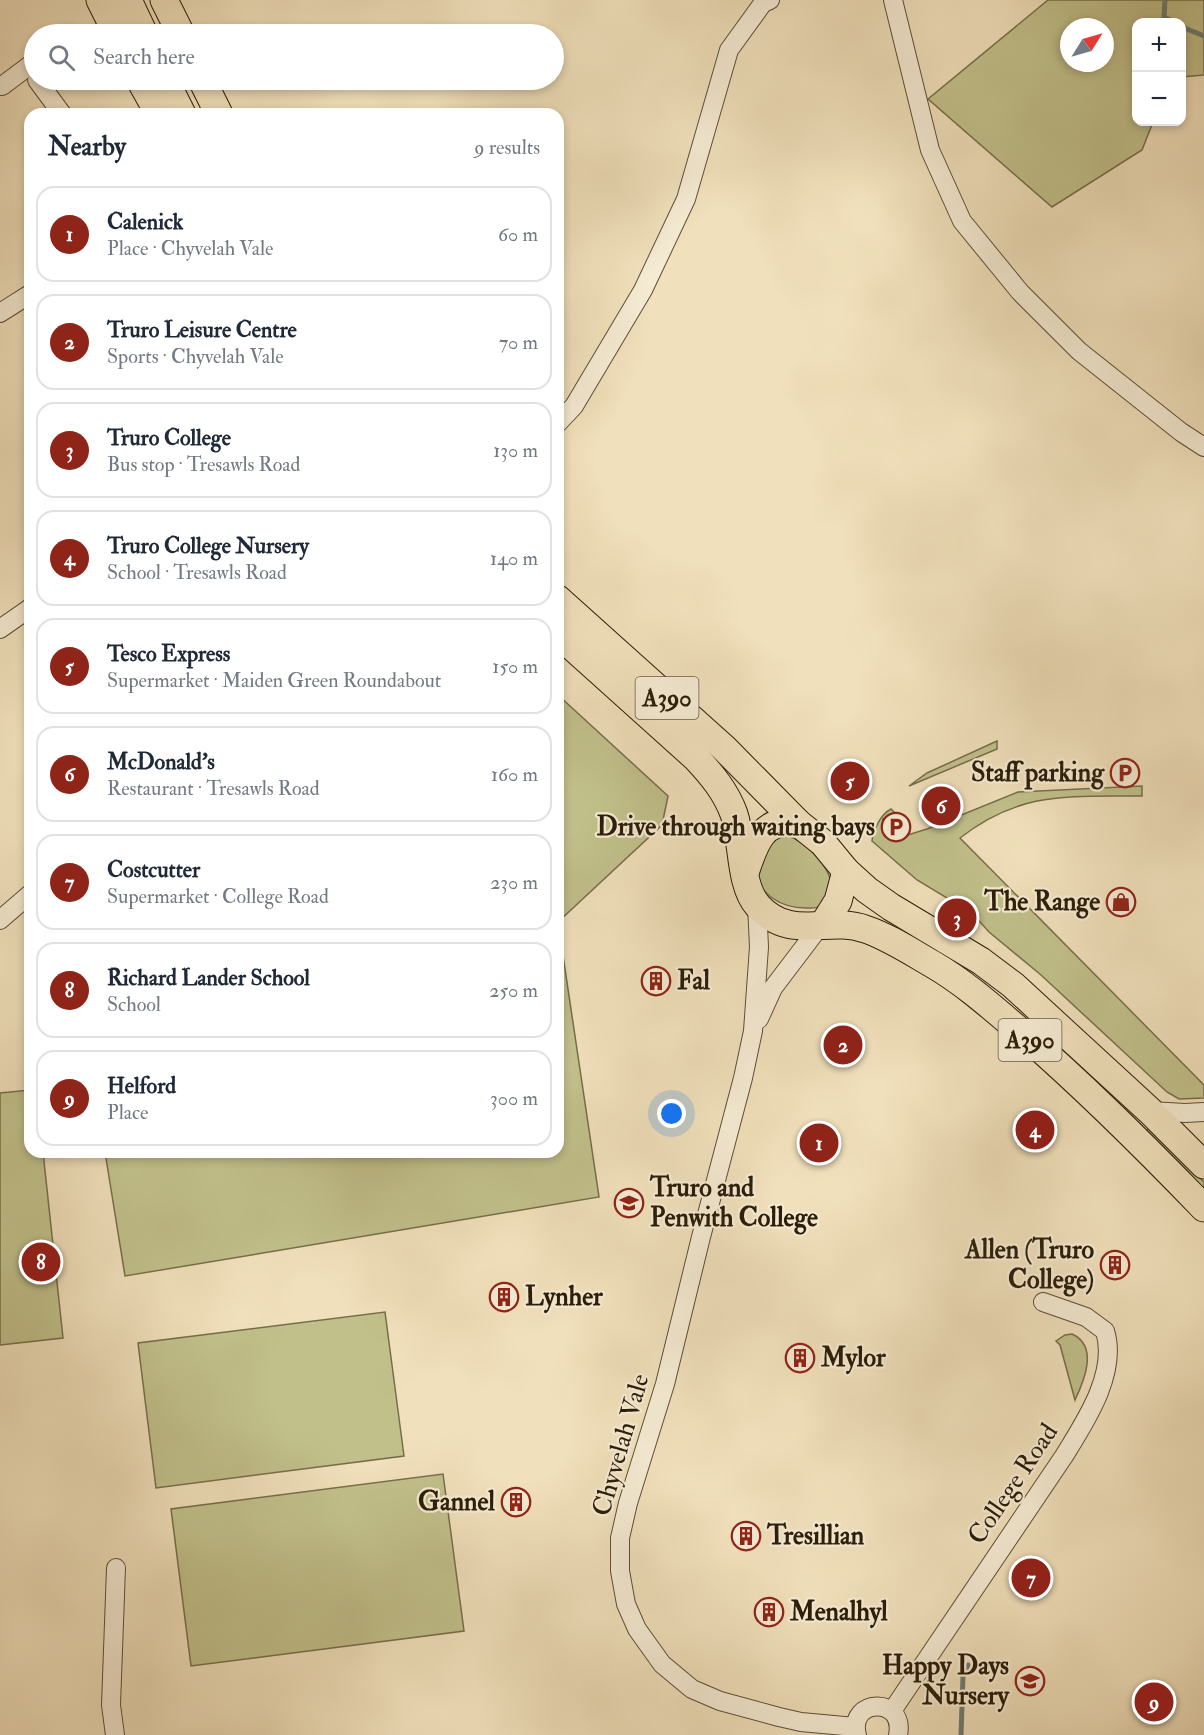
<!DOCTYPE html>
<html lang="en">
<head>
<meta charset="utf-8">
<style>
  :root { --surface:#fff; --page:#f2f2f3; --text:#1f2937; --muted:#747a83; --line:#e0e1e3; --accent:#8f2418 }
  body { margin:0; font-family:"IM FELL Double Pica",serif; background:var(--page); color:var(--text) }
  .controls { position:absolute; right:18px; top:18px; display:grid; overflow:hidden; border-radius:12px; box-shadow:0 3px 9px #0003 }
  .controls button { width:54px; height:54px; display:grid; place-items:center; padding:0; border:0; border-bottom:2px solid var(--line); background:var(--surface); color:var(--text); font:30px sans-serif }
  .compass { position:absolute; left:1060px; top:18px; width:54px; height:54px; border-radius:50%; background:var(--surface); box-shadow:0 3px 9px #0003; rotate:53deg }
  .you { position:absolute; left:672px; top:1114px; width:21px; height:21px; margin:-15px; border:4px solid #fff; border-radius:50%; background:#1a73e8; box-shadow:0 0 0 9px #1a73e833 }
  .badge { display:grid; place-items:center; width:39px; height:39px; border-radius:50%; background:var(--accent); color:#fff; font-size:20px; font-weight:700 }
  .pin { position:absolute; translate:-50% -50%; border:3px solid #fff; box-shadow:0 2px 6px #0006 }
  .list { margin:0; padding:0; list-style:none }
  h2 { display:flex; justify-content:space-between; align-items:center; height:78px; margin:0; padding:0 24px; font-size:26px }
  h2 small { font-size:20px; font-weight:400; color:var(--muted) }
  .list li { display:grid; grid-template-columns:39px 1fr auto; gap:18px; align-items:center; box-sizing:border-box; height:96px; margin:0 12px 12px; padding:0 12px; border:2px solid var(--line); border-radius:18px }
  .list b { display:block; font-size:22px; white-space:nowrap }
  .list p { margin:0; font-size:20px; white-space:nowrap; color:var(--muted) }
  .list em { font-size:20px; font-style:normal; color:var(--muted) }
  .icon { flex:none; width:33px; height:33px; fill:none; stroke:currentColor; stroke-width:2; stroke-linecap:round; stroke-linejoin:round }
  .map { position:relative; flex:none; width:1204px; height:1735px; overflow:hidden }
  .search { position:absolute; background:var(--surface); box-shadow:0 3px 9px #0003; left:24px; top:24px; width:540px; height:66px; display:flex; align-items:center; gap:15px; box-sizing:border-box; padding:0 21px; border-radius:33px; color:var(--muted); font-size:22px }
  .panel { position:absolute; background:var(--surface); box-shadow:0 3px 9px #0003; left:24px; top:108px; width:540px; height:1050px; border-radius:18px }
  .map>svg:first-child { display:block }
  .green { fill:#c1c08b; stroke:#766e4a; stroke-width:1.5; fill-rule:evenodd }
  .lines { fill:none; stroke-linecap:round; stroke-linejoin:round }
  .stream { stroke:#6f7c73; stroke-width:5 }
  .minor-casing { stroke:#5c4e36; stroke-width:20 }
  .highway-casing { stroke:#2b1d09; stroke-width:29 }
  .minor { stroke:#f5ebd3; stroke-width:18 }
  .highway { stroke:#f0e0bb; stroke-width:27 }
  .labels { text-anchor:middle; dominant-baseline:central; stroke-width:4.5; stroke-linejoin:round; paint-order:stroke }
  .shield { fill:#f5ebd3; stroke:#685b46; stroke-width:1.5 }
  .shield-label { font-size:24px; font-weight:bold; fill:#2b1d09 }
  .poi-label { font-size:26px; font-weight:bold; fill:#2b1d09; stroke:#f5ebd3; text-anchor:end }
  .street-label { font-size:26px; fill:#2b1d09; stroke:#f5ebd3 }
</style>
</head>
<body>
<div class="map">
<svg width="1204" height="1735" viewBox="0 0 1204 1735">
  <rect width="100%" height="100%" fill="#f0e0bb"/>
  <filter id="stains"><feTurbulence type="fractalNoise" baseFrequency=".00333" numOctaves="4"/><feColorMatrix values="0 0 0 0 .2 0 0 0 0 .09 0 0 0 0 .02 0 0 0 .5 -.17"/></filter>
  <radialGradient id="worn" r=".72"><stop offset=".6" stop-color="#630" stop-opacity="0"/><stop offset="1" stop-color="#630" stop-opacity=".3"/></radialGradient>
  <!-- green -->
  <g class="green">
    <path d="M1048,0H1204V75L1182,77V22H1136V122H1153L1142,150L1052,207L928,99ZM1069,27H1105V63H1069Z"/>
    <polygon points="558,695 668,796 662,825 558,922 599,1197 125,1276 105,1152 558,1152"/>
    <polygon points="997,741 997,749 909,786 927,773"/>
    <path d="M1142,786V796C1070,797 1021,790 960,838L1204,1085V1098L1179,1099L1167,1092L1041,975L989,932L972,913L917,880L872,841C873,830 881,814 891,809L896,814L883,819L885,829L895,839L927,829L1018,792Z"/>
    <path d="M785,835C806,841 828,864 832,885C829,891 825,901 820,906C816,909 811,908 806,908C783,908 755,895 758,867C760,858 765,848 768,840Z"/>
    <polygon points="30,1090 30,1152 43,1152 63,1338 0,1345 0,1093"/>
    <polygon points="1149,1128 1204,1182 1204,1196 1142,1136"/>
    <polygon points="385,1312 404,1456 156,1488 138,1343"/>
    <path d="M1072,1334C1099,1346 1084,1381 1075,1400L1060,1345L1056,1341L1065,1335Z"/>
    <polygon points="443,1474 464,1631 191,1666 171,1509"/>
  </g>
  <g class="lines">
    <!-- stream -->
    <g class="stream">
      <polyline points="1165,0 1164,17 1174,22"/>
      <polyline points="1182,27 1204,36"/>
      <polyline points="961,1735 963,1676 968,1665"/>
    </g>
    <!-- minor casing -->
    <g class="minor-casing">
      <g id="minor">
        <polyline points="893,0 930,150 962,221 1020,292 1079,351 1181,432 1204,447"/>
        <polyline points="37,80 62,114"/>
        <polyline points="2,86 34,62"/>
        <polyline points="0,313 30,294"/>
        <polyline points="558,423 574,406 643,290 686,199 729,50 763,3 770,0"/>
        <polyline points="0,629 30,608"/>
        <polyline points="757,905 759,947 753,1031 743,1078 701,1237 665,1384 628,1503 620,1538 620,1571 626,1604 637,1629 662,1664 692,1689 720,1701 779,1717 801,1722 855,1727"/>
        <polyline points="0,920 30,894"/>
        <polyline points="759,1019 773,988 820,926"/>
        <polyline points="1150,1111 1185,1113 1204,1112"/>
        <path d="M892,1711L1064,1456C1085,1422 1118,1373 1105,1331L1086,1317L1043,1302"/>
        <polyline points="115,1735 111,1705 116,1568"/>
        <path d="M857,1735C847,1698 906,1696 898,1735"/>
      </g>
    </g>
    <!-- highway casing -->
    <g class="highway-casing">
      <g id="highway">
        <polyline points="100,0 117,34"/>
        <polyline points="128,0 144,34"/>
        <polyline points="164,0 181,34"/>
        <polyline points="140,80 159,114"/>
        <polyline points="165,80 182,114"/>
        <polyline points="202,80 219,114"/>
        <polyline points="558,599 724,748 798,823 823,843 846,871 867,890 891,907 981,961 1013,985 1150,1111 1204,1165"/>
        <path d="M558,634L696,758C712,775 726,792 734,814C743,840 739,885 758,906C791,942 828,916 865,929C887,936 913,953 934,965C968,985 997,1012 1027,1037C1089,1091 1147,1149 1204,1208"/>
        <path d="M746,870C755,843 763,817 798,823"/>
        <polyline points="823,925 838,901 846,871"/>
      </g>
    </g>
    <!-- minor -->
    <use href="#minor" class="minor"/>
    <!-- highway -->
    <use href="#highway" class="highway"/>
  </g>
  <!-- icons -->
  <defs>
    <g id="parking-ring" transform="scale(1.5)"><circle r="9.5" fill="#f5ebd3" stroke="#8f2418" stroke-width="1.5"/><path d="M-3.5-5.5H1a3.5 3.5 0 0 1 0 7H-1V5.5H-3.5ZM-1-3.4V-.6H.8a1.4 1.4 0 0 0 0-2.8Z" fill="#8f2418"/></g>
    <g id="shop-ring" transform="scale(1.5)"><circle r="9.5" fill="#f5ebd3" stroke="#8f2418" stroke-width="1.5"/><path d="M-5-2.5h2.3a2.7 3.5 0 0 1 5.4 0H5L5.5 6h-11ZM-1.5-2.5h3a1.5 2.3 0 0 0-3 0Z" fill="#8f2418"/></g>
    <g id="building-ring" transform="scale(1.5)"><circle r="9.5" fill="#f5ebd3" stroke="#8f2418" stroke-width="1.5"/><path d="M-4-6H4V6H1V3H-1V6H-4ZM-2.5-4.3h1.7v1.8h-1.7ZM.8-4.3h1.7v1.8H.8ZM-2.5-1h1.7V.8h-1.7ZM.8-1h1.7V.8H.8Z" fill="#8f2418"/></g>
    <g id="university-ring" transform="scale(1.5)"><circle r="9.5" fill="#f5ebd3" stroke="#8f2418" stroke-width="1.5"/><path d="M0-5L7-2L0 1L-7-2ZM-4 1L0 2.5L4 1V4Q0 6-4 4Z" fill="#8f2418"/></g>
    <g id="school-ring" transform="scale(1.5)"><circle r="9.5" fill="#f5ebd3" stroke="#8f2418" stroke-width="1.5"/><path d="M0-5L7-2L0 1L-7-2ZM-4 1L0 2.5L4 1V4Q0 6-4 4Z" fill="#8f2418"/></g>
  </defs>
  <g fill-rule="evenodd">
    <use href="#parking-ring" x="1125" y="773"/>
    <use href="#parking-ring" x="896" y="827"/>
    <use href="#shop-ring" x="1121" y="902"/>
    <use href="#building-ring" x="656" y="981"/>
    <use href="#university-ring" x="629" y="1203"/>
    <use href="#building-ring" x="1115" y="1265"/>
    <use href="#building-ring" x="504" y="1297"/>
    <use href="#building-ring" x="800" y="1358"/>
    <use href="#building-ring" x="516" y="1502"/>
    <use href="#building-ring" x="746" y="1536"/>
    <use href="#building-ring" x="769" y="1612"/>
    <use href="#school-ring" x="1030" y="1681"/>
  </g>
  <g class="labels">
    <!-- shield labels -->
    <g class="shield">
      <rect x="635.5" y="677" width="63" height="42" rx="4.5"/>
      <rect x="998.5" y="1019" width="63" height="42" rx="4.5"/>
    </g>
    <g class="shield-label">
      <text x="667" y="698">A390</text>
      <text x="1030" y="1040">A390</text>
    </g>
    <!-- poi labels -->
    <g class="poi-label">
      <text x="1104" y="773">Staff parking</text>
      <text x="875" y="827">Drive through waiting bays</text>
      <text x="1100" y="902">The Range</text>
      <text x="677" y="981" text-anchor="start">Fal</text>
      <text x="650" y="1188" text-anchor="start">Truro and<tspan x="650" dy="30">Penwith College</tspan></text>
      <text x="1094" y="1250">Allen (Truro<tspan x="1094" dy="30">College)</tspan></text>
      <text x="525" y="1297" text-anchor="start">Lynher</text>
      <text x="821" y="1358" text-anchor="start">Mylor</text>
      <text x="495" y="1502">Gannel</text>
      <text x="767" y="1536" text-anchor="start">Tresillian</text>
      <text x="790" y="1612" text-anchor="start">Menalhyl</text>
      <text x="1009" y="1666">Happy Days<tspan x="1009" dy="30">Nursery</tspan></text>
    </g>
    <!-- street labels -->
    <g class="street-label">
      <text transform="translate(621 1445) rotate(-74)">Chyvelah Vale</text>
      <text transform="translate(1013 1484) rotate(-56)">College Road</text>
    </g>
  </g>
  <rect width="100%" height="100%" filter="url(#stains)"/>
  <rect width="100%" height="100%" fill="url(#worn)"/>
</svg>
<div class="controls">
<button>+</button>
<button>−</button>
</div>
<svg class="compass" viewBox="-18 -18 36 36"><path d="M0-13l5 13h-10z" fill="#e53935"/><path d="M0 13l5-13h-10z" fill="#747a83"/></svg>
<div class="you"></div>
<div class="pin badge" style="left:819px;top:1143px">1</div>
<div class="pin badge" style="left:843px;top:1045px">2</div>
<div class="pin badge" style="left:957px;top:918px">3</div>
<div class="pin badge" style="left:1035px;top:1130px">4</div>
<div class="pin badge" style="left:850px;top:781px">5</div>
<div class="pin badge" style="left:941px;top:806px">6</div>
<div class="pin badge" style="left:1031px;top:1578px">7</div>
<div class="pin badge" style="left:41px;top:1262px">8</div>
<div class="pin badge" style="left:1154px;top:1702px">9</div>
<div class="search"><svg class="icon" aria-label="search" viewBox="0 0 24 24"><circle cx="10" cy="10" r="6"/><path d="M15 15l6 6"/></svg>Search here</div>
<section class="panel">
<h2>Nearby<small>9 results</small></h2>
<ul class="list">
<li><span class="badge">1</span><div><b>Calenick</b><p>Place · Chyvelah Vale</p></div><em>60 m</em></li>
<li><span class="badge">2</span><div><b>Truro Leisure Centre</b><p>Sports · Chyvelah Vale</p></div><em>70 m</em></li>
<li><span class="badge">3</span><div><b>Truro College</b><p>Bus stop · Tresawls Road</p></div><em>130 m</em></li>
<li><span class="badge">4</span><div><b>Truro College Nursery</b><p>School · Tresawls Road</p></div><em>140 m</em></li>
<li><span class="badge">5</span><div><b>Tesco Express</b><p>Supermarket · Maiden Green Roundabout</p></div><em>150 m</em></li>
<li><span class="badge">6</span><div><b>McDonald's</b><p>Restaurant · Tresawls Road</p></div><em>160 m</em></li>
<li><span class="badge">7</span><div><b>Costcutter</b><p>Supermarket · College Road</p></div><em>230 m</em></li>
<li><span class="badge">8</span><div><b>Richard Lander School</b><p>School</p></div><em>250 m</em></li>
<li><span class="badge">9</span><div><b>Helford</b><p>Place</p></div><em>300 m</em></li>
</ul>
</section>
</div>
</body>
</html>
